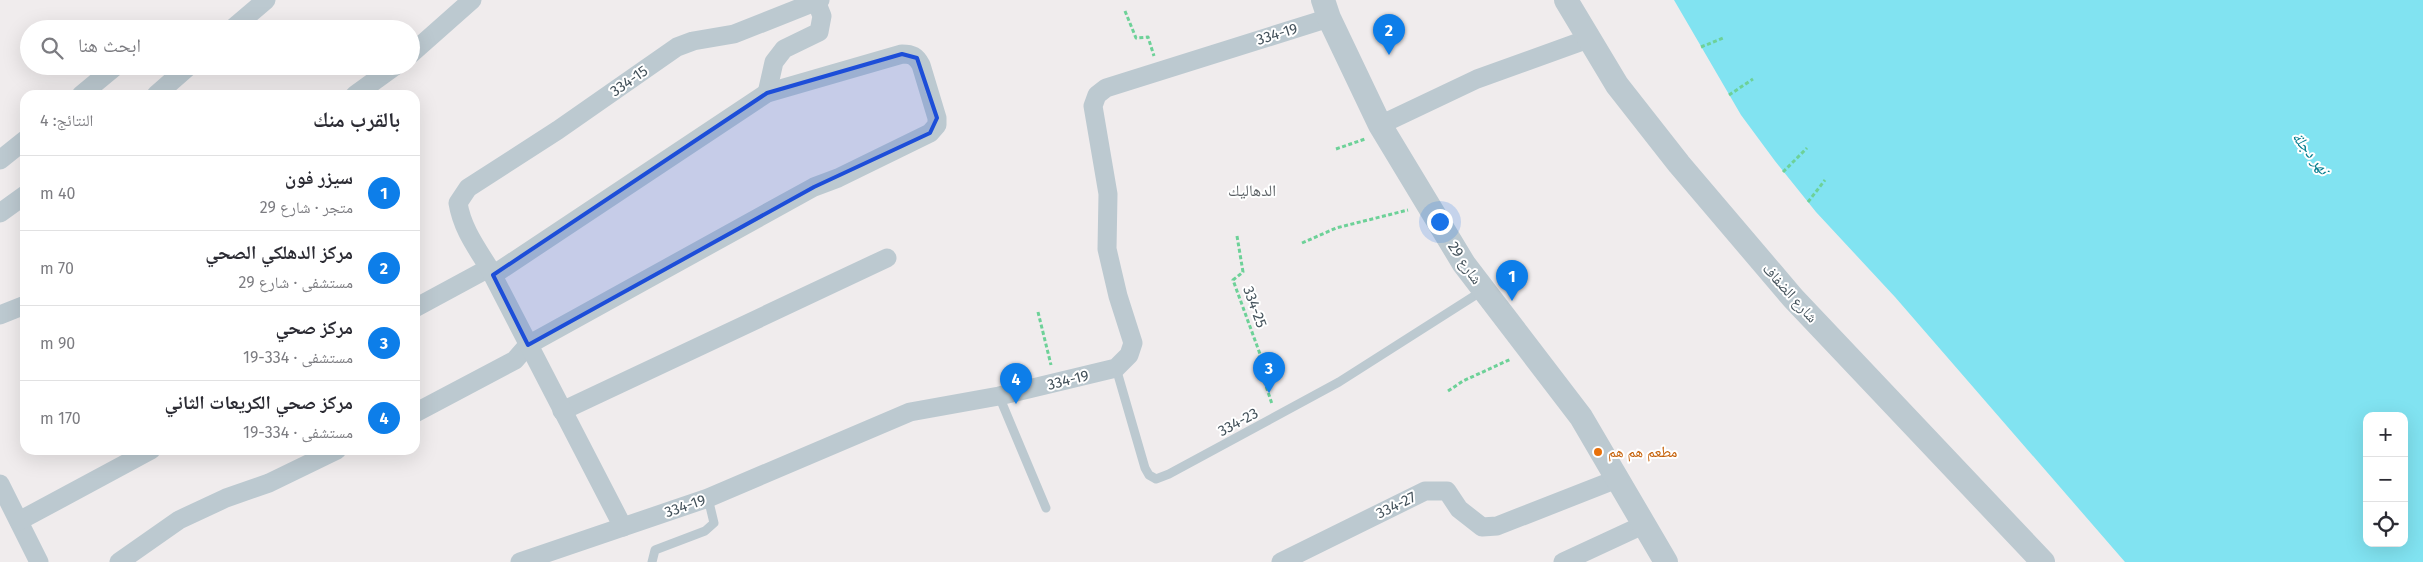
<!DOCTYPE html>
<html lang="ar">
<head>
<meta charset="utf-8">
<style>
  :root { --surface:#fff; --page:#f7f7f7; --text:#2b2b33; --muted:#7c7c81; --line:#e1e1e2; --accent:#0d7ee9 }
  body { margin:0; font-family:"Fira Sans","Noto Naskh Arabic",sans-serif; background:var(--page); color:var(--text); direction:rtl }
  .controls { position:absolute; right:15px; bottom:15px; display:grid; overflow:hidden; border-radius:10px; box-shadow:0 5px 20px #0002 }
  .controls button { width:45px; height:45px; display:grid; place-items:center; padding:0; border:0; border-bottom:1px solid var(--line); background:var(--surface); color:var(--text); font:25px sans-serif }
  .you { position:absolute; left:1439px; top:221px; width:18px; height:18px; margin:-12px; border:4px solid #fff; border-radius:50%; background:#1a73e8; box-shadow:0 0 0 8px #1a73e833 }
  .badge { display:grid; place-items:center; width:32px; height:32px; border-radius:50%; background:var(--accent); color:#fff; font-size:16px; font-weight:700 }
  .pin { position:absolute; translate:-50% -41px; filter:drop-shadow(0 1px 2px #0008) }
  .pin::after { content:''; position:absolute; top:26px; width:18px; height:15px; background:inherit; clip-path:polygon(0 0,100% 0,50% 100%) }
  .list { margin:0; padding:0; list-style:none }
  h2 { display:flex; justify-content:space-between; align-items:center; height:65px; margin:0; padding:0 20px; font-size:21px }
  h2 small { font-size:16px; font-weight:400; color:var(--muted) }
  .list li { display:grid; grid-template-columns:32px 1fr auto; gap:15px; align-items:center; box-sizing:border-box; height:75px; padding:0 20px; border-top:1px solid var(--line) }
  .list b { display:block; font-size:19px; white-space:nowrap }
  .list p { margin:0; font-size:16px; white-space:nowrap; color:var(--muted) }
  .list em { font-size:16px; font-style:normal; color:var(--muted) }
  .icon { flex:none; width:28px; height:28px; fill:none; stroke:currentColor; stroke-width:2; stroke-linecap:round; stroke-linejoin:round }
  .map { position:relative; flex:none; width:2423px; height:562px; overflow:hidden; direction:ltr }
  .search { position:absolute; background:var(--surface); box-shadow:0 5px 20px #0002; left:20px; top:20px; width:400px; height:55px; display:flex; align-items:center; gap:12px; box-sizing:border-box; padding:0 18px; border-radius:28px; color:var(--muted); font-size:19px }
  .panel { position:absolute; background:var(--surface); box-shadow:0 5px 20px #0002; left:20px; top:90px; width:400px; height:365px; border-radius:15px; direction:rtl }
  .map>svg:first-child { display:block }
  .water { fill:#81e3f1; fill-rule:evenodd }
  .lines { fill:none; stroke-linecap:round; stroke-linejoin:round }
  .path { stroke:#6dd198; stroke-width:3; stroke-dasharray:4 2.5; stroke-linecap:butt }
  .service { stroke:#bcc9d0; stroke-width:9 }
  .minor { stroke:#bcc9d0; stroke-width:19 }
  .tertiary { stroke:#bcc9d0; stroke-width:24 }
  .marked { fill:#1d4ed8; fill-opacity:0.2; stroke:#1d4ed8; stroke-width:4; stroke-linejoin:round }
  .food-dot { fill:#e8710a; stroke:#fff; stroke-width:2 }
  .labels { text-anchor:middle; dominant-baseline:central; stroke-width:4; stroke-linejoin:round; paint-order:stroke }
  .street-label { font-size:15px; fill:#44525b; stroke:#fff }
  .food-label { font-size:15px; fill:#c56008; stroke:#fff; text-anchor:start }
  .water-label { font-size:16px; font-style:italic; fill:#067e8f; stroke:#fff }
  .neighbourhood-label { font-size:16px; fill:#595e62; stroke:#fff }
</style>
</head>
<body>
<div class="map">
<svg width="2423" height="562" viewBox="0 0 2423 562">
  <rect width="100%" height="100%" fill="#f0eced"/>
  <!-- water -->
  <path class="water" d="M1674,0H2423V562H2125L1895,297L1816,212L1775,161L1741,115ZM2367,416H2404V543H2367Z"/>
  <g class="lines">
    <!-- path -->
    <g class="path">
      <polyline points="1125,11 1136,38 1148,37 1154,56"/>
      <polyline points="1701,47 1723,38"/>
      <polyline points="1729,95 1753,79"/>
      <polyline points="1336,149 1365,139"/>
      <polyline points="1783,172 1807,148"/>
      <polyline points="1808,202 1825,180"/>
      <polyline points="1237,236 1243,272 1233,280 1260,354 1258,362 1272,404"/>
      <polyline points="1302,243 1336,228 1408,210"/>
      <polyline points="1038,312 1051,365"/>
      <polyline points="1448,391 1463,381 1511,359"/>
    </g>
    <!-- service -->
    <g class="service">
      <polyline points="1116,368 1145,468 1149,475 1156,479 1169,474 1339,382 1482,291"/>
      <polyline points="999,396 1046,508"/>
      <polyline points="652,562 655,550 705,531 714,523 708,498"/>
    </g>
    <!-- minor -->
    <g class="minor">
      <polyline points="232,29 266,0"/>
      <polyline points="411,54 472,0"/>
      <polyline points="767,93 774,62 784,49 819,32 822,16 816,1"/>
      <polyline points="81,95 116,66"/>
      <polyline points="156,95 189,66"/>
      <polyline points="355,95 395,66"/>
      <polyline points="1380,125 1477,79 1588,39"/>
      <polyline points="0,160 25,140"/>
      <polyline points="0,213 25,195"/>
      <polyline points="415,308 489,268"/>
      <polyline points="0,315 25,305"/>
      <polyline points="562,411 887,258"/>
      <path d="M415,413L515,360L528,345L814,187L838,178L930,133L937,125V118L921,65C916,56 912,54 902,54L767,93L493,275"/>
      <polyline points="0,484 39,562"/>
      <polyline points="19,521 151,450"/>
      <path d="M623,527L489,268C476,247 462,228 458,203L468,188L558,130L677,47L693,41L734,34L820,0"/>
      <polyline points="119,562 179,520 226,498 269,483 337,450"/>
      <polyline points="520,562 708,498 910,412 999,396 1116,368 1129,355 1133,343 1118,296 1107,249 1108,194 1093,106 1097,95 1106,88 1329,18"/>
      <polyline points="1281,562 1425,491 1447,491 1459,509 1482,527 1497,526 1617,479"/>
      <polyline points="1563,562 1643,525"/>
    </g>
    <!-- tertiary -->
    <g class="tertiary">
      <polyline points="1323,0 1329,18 1380,125 1464,264 1581,417 1666,562"/>
      <polyline points="1566,0 1617,85 1679,164 1793,298 2043,562"/>
    </g>
  </g>
  <!-- marked area -->
  <path class="marked" d="M902,54L917,58L937,118L930,133L814,187L528,345L493,275L767,93Z"/>
  <!-- markers -->
  <circle class="food-dot" cx="1598" cy="452" r="5"/>
  <g class="labels">
    <!-- street labels -->
    <g class="street-label">
      <text transform="translate(1277 34) rotate(-17)">334-19</text>
      <text transform="translate(629 81) rotate(-35)">334-15</text>
      <text transform="translate(1465 263) rotate(56)">شارع 29</text>
      <text transform="translate(1790 293) rotate(48)">شارع الضفاف</text>
      <text transform="translate(1255 307) rotate(70)">334-25</text>
      <text transform="translate(1068 380) rotate(-14)">334-19</text>
      <text transform="translate(1238 422) rotate(-28)">334-23</text>
      <text transform="translate(1396 505) rotate(-26)">334-27</text>
      <text transform="translate(685 506) rotate(-19)">334-19</text>
    </g>
    <!-- food labels -->
    <g class="food-label">
      <text x="1608" y="452">مطعم هم هم</text>
    </g>
    <!-- water labels -->
    <g class="water-label">
      <text transform="translate(2311 153) rotate(52)">نهر دجلة</text>
    </g>
    <!-- neighbourhood labels -->
    <g class="neighbourhood-label">
      <text x="1252" y="190">الدهاليك</text>
    </g>
  </g>
</svg>
<div class="controls">
<button>+</button>
<button>−</button>
<button><svg class="icon" aria-label="locate" viewBox="0 0 24 24"><circle cx="12" cy="12" r="6"/><path d="M12 2v4M12 18v4M2 12h4M18 12h4"/></svg></button>
</div>
<div class="you"></div>
<div class="pin badge" style="left:1512px;top:301px">1</div>
<div class="pin badge" style="left:1389px;top:55px">2</div>
<div class="pin badge" style="left:1269px;top:393px">3</div>
<div class="pin badge" style="left:1016px;top:404px">4</div>
<div class="search"><svg class="icon" aria-label="search" viewBox="0 0 24 24"><circle cx="10" cy="10" r="6"/><path d="M15 15l6 6"/></svg>ابحث هنا</div>
<section class="panel">
<h2>بالقرب منك<small>النتائج: 4</small></h2>
<ul class="list">
<li><span class="badge">1</span><div><b>سيزر فون</b><p>متجر · شارع 29</p></div><em>40 m</em></li>
<li><span class="badge">2</span><div><b>مركز الدهلكي الصحي</b><p>مستشفى · شارع 29</p></div><em>70 m</em></li>
<li><span class="badge">3</span><div><b>مركز صحي</b><p>مستشفى · 334-19</p></div><em>90 m</em></li>
<li><span class="badge">4</span><div><b>مركز صحي الكريعات الثاني</b><p>مستشفى · 334-19</p></div><em>170 m</em></li>
</ul>
</section>
</div>
</body>
</html>
